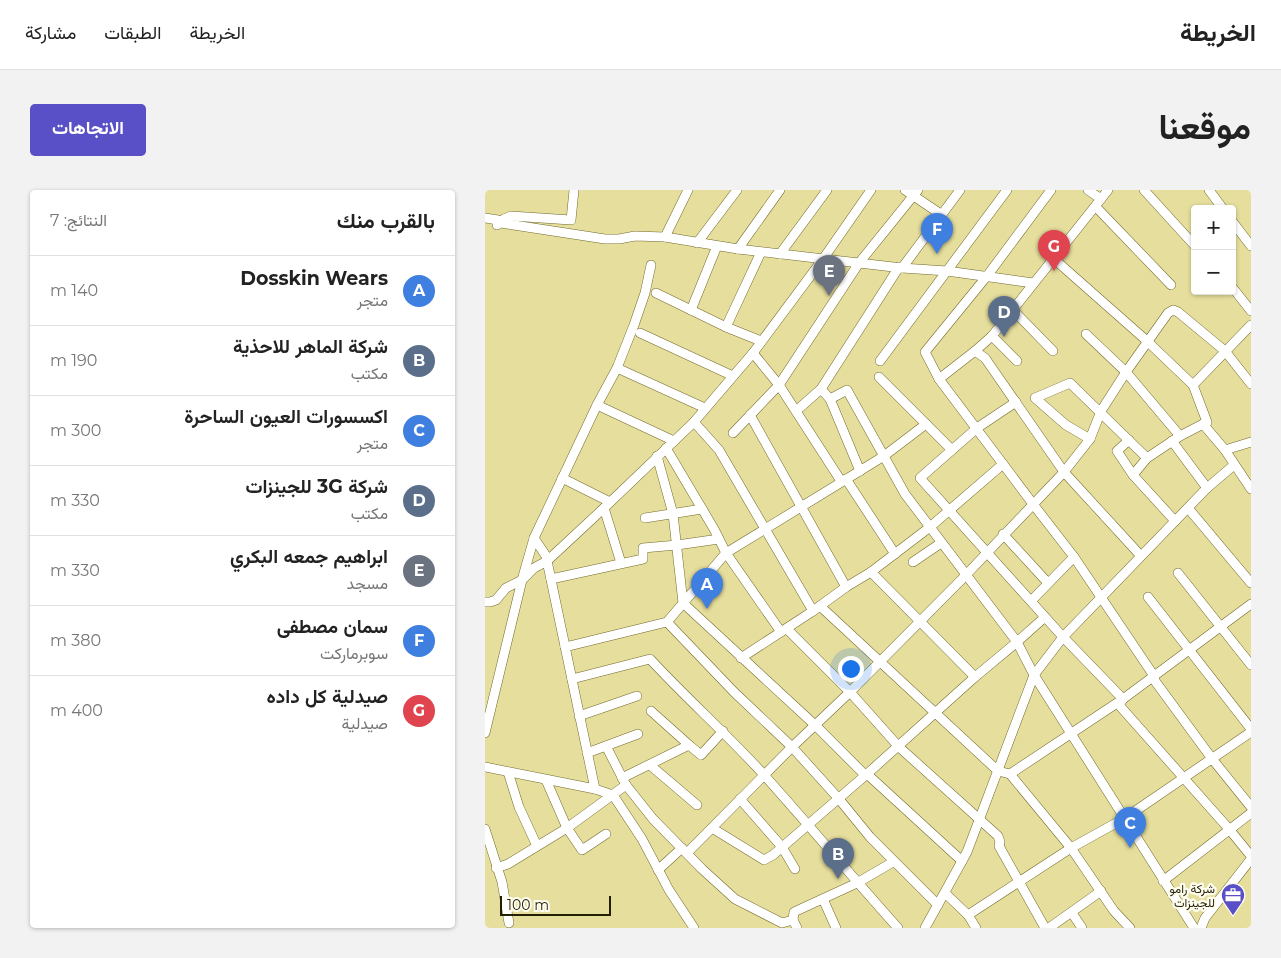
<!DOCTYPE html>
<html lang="ar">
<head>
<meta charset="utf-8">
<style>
  :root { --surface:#fff; --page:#f2f2f2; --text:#222; --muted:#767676; --line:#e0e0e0; --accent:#594fc6 }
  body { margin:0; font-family:Montserrat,Vazirmatn,sans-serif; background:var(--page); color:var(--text); direction:rtl }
  .controls { position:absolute; right:15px; top:15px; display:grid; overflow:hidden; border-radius:5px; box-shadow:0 1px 4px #0004 }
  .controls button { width:45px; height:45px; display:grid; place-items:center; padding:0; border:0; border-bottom:1px solid var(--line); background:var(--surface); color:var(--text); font:25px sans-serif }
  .scale { position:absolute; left:15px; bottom:12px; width:111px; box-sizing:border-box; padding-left:5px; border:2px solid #231f05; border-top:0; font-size:14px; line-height:18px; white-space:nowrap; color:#231f05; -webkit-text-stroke:4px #fefdf0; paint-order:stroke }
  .you { position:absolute; left:365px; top:478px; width:18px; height:18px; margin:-12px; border:4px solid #fff; border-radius:50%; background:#1a73e8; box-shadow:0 0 0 8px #1a73e833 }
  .badge { display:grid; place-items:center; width:32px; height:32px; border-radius:50%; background:var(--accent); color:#fff; font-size:16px; font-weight:700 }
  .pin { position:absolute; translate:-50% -41px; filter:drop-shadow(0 1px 2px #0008) }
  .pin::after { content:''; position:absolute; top:26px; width:18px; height:15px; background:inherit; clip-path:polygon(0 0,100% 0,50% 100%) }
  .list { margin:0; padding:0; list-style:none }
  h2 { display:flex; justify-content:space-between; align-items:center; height:65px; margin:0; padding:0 20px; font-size:21px }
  h2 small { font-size:16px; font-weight:400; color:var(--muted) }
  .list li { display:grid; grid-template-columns:32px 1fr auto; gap:15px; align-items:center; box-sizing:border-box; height:70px; padding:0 20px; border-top:1px solid var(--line) }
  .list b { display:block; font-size:19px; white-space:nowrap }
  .list p { margin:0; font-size:16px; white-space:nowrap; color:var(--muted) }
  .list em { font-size:16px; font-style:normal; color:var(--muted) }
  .map { position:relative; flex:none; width:766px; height:738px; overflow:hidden; direction:ltr; border-radius:5px }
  header { display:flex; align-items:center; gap:30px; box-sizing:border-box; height:70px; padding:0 25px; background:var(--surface); border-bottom:1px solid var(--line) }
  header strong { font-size:24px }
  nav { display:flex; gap:28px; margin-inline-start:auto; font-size:18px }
  .intro { display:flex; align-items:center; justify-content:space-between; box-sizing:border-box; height:120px; padding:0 30px }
  h1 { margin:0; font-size:35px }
  .button { padding:12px 22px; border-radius:5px; background:var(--accent); color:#fff; font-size:18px; font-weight:700 }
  main { display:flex; gap:30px; padding:0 30px }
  aside { flex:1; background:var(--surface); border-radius:5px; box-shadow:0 1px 4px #0004 }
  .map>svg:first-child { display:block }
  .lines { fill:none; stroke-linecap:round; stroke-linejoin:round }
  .minor-casing { stroke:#736a2b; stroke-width:10 }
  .minor { stroke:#fff; stroke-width:9 }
  .labels { text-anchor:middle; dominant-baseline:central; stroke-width:4.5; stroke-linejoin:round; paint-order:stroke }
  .poi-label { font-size:12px; fill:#231f05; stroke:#fefdf0; text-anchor:end }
</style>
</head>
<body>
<header>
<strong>الخريطة</strong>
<nav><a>الخريطة</a><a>الطبقات</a><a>مشاركة</a></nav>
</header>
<div class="intro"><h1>موقعنا</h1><a class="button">الاتجاهات</a></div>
<main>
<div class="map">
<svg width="766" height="738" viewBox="0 0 766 738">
  <rect width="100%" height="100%" fill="#e6de9c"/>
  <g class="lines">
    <!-- minor casing -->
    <g class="minor-casing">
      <g id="minor">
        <polyline points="420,0 457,25"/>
        <polyline points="566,0 502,86 440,162 454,189 548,314 589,367 669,486 670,491 728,570 766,617"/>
        <polyline points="603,0 616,9"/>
        <polyline points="659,0 710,56"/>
        <polyline points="724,0 738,19"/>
        <polyline points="611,17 686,95"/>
        <polyline points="0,28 13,30 16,33 120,49 134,49 150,46 180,47 253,59 417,78 462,81 548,93"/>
        <polyline points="747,31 766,56"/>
        <polyline points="12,35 19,29 26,26 86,30 89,0"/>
        <polyline points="180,47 203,0"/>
        <polyline points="212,53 252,0"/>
        <polyline points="253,59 295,0"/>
        <polyline points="295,64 342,0"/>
        <polyline points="568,68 662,151 708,195 722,232 695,246 662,268 648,285"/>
        <polyline points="417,78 475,0"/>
        <polyline points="747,97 766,121"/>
        <polyline points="171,103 241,137 276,151"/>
        <polyline points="527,119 568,161"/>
        <polyline points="206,120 232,56"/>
        <polyline points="241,137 276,62"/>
        <polyline points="155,143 248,186"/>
        <polyline points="601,144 641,182 695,246"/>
        <polyline points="507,146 532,171"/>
        <polyline points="490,161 500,168 579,282 656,366"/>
        <polyline points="395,171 522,0"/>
        <polyline points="132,178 220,218"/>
        <polyline points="394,187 467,260"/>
        <polyline points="454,189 490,161 507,146 623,0"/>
        <polyline points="708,195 766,135"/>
        <polyline points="336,199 345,209 362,200 420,304 532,452 549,485 709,738"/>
        <polyline points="345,209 375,281"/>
        <polyline points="531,212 492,238 435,288 578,447 638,509 634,515 744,639 766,666"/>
        <polyline points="112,215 189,251"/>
        <polyline points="311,221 336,199 414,77"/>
        <polyline points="265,225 361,397"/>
        <polyline points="209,232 234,260 328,421"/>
        <polyline points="718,234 740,260 766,299"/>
        <polyline points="248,243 294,195 374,73 433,0"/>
        <polyline points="605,249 581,235 550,208 585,193 662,268"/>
        <polyline points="644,250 632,261 648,285 690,331"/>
        <polyline points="687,251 722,298"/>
        <polyline points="181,258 229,339 241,363 296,442"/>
        <polyline points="740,260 766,252"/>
        <polyline points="172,266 188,324 198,413 331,536 378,583 382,584 477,671"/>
        <polyline points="77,288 125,312"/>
        <polyline points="361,289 410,364"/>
        <polyline points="356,291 294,195 268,163 338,69 386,0"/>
        <polyline points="119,318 136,373"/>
        <polyline points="703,318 766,393"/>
        <polyline points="160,328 217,319"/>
        <polyline points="518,344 563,393"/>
        <polyline points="49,348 61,366 110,599"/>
        <polyline points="428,372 456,353"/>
        <polyline points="386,382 490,487"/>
        <polyline points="693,383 766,475"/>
        <polyline points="66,389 158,369 158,358 192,355 234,349"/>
        <polyline points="663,407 766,539"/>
        <polyline points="546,411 589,367"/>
        <polyline points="0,412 5,412 11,410 21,398 37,390 49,378 62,371 119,318 209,232 268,163"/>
        <polyline points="335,416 513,581 525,584 638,509 766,414"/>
        <polyline points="182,432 249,502 307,557 354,609 385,647 453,715"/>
        <polyline points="302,439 365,502 414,557 513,646 515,652 514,656 560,738"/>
        <polyline points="80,457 182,432 241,363 399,266 441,234"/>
        <polyline points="256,468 328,421 361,397 386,382 445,337 518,274"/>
        <path d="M87,489L165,469C202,509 243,545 280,586C325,636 368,688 413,738"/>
        <polyline points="166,521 204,555"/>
        <polyline points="94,526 152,506"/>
        <polyline points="0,543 37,390 49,348 112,215 132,178 149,135 160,103 166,75"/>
        <polyline points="121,556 141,595 168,629 217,679 250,709 297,733 308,730 312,738"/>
        <polyline points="102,563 153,544"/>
        <polyline points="165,575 212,615"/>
        <polyline points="0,577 110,599 128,605 157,649 184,700 209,738"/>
        <polyline points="23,582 34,617 52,656"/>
        <polyline points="525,584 586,658 629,721 645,738"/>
        <polyline points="137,588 204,555 216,565 238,541"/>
        <polyline points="61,590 82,638 97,660 121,644"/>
        <polyline points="255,609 297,657 310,679"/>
        <polyline points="227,638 279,670 288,665 382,584 490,487 532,452 560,427"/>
        <polyline points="0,639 17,692 24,733"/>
        <polyline points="202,663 307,557 365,502 481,385 579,282 605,249 616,221 641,182 683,123 688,120 693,122 740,161 766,194"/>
        <polyline points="11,678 23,674 82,638 141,595"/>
        <polyline points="173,680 197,658"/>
        <polyline points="678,691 766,623"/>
        <polyline points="460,703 483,725 491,738"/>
        <polyline points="338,709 351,738"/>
        <polyline points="587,723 597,738"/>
        <polyline points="483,725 586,658 640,628 766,542"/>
        <polyline points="308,730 309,722 372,693 408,672"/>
        <polyline points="440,738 482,662 549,485 578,447 722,298 749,275"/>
        <polyline points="564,738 616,701"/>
        <polyline points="716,738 720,728 766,669"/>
      </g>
    </g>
    <!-- minor -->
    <use href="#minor" class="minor"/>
  </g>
  <!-- icons -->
  <defs>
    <g id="office-pin" transform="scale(1.25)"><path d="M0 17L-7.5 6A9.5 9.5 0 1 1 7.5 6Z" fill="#594fc6" stroke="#fefdf0"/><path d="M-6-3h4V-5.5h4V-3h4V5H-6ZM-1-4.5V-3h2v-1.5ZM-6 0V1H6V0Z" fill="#fff"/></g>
  </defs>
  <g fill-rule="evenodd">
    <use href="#office-pin" x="748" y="705"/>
  </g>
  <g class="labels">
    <!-- poi labels -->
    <g class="poi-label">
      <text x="730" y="698">شركة رامو<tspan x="730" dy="14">للجينزات</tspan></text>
    </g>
  </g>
</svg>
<div class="controls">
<button>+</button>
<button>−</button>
</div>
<div class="scale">100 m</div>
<div class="you"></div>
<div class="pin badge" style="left:222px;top:419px;background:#3f7fe0">A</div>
<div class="pin badge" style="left:353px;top:689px;background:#5c6f8a">B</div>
<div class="pin badge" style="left:645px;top:658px;background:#3f7fe0">C</div>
<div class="pin badge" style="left:519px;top:147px;background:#5c6f8a">D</div>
<div class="pin badge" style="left:344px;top:106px;background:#6b7280">E</div>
<div class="pin badge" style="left:452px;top:64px;background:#3f7fe0">F</div>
<div class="pin badge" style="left:569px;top:81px;background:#e0444e">G</div>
</div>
<aside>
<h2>بالقرب منك<small>النتائج: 7</small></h2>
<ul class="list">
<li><span class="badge" style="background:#3f7fe0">A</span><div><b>Dosskin Wears</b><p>متجر</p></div><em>140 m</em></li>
<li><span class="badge" style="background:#5c6f8a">B</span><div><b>شركة الماهر للاحذية</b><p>مكتب</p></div><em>190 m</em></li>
<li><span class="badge" style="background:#3f7fe0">C</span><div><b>اكسسورات العيون الساحرة</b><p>متجر</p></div><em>300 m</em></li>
<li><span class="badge" style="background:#5c6f8a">D</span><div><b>شركة 3G للجينزات</b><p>مكتب</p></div><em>330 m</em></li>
<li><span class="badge" style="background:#6b7280">E</span><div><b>ابراهيم جمعه البكري</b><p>مسجد</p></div><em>330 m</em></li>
<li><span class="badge" style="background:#3f7fe0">F</span><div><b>سمان مصطفى</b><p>سوبرماركت</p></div><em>380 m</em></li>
<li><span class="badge" style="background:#e0444e">G</span><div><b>صيدلية كل داده</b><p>صيدلية</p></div><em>400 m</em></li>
</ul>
</aside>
</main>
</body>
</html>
